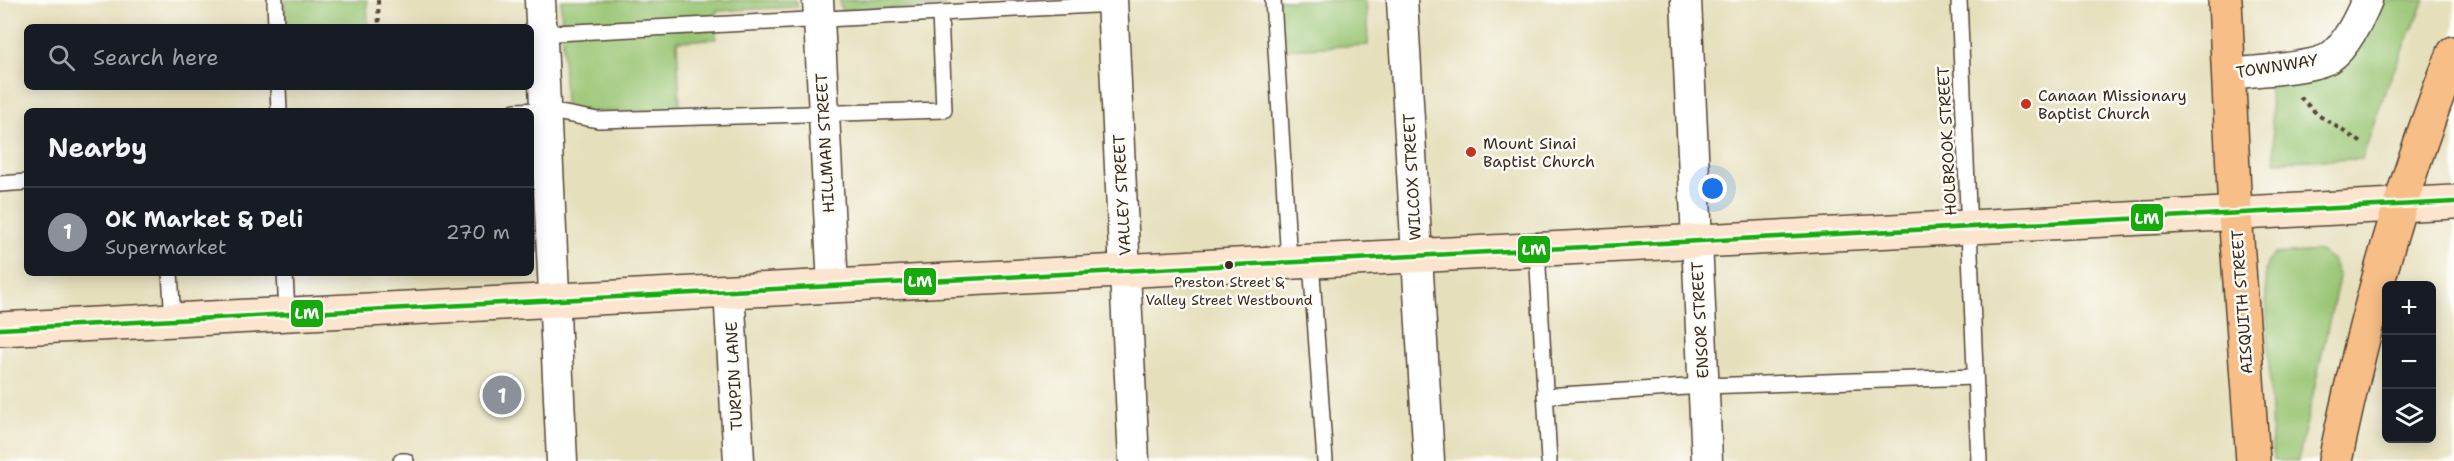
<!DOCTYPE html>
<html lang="en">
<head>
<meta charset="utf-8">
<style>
  :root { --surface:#171b24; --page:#242831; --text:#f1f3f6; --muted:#9ea1a6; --line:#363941; --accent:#8c9099 }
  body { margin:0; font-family:"Shantell Sans",sans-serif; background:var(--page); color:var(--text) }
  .controls { position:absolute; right:18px; bottom:18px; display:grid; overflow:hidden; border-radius:9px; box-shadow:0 3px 15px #0003 }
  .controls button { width:54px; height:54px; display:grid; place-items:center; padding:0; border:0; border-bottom:2px solid var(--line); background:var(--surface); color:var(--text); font:30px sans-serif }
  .you { position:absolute; left:1713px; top:189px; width:21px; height:21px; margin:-15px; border:4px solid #fff; border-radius:50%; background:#1a73e8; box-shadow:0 0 0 9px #1a73e833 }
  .badge { display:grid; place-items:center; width:39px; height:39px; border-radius:50%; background:var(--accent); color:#fff; font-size:20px; font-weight:700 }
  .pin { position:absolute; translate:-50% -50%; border:3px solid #fff; box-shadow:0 2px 6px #0006 }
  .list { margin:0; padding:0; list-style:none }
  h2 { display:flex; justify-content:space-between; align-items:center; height:78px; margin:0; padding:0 24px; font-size:26px }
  h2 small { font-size:20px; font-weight:400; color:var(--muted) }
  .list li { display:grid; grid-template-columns:39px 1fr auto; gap:18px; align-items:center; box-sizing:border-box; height:90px; padding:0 24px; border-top:2px solid var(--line) }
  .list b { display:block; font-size:22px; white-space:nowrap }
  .list p { margin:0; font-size:20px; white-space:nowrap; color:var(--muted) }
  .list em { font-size:20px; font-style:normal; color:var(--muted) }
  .icon { flex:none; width:33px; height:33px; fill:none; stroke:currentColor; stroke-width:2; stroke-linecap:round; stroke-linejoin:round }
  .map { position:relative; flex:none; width:2454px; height:461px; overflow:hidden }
  .search { position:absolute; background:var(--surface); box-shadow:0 3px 15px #0003; left:24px; top:24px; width:510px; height:66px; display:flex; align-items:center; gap:15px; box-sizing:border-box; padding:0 21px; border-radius:9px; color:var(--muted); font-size:22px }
  .panel { position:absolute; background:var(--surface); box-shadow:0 3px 15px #0003; left:24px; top:108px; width:510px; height:168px; border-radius:9px }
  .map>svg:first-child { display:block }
  .green { fill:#98c572; stroke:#6a7848; stroke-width:1.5 }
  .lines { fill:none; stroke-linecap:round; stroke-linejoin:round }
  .lane-casing { stroke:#544536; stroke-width:18 }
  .street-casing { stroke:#544536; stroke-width:33 }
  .secondary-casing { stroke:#544536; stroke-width:36 }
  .primary-casing { stroke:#544536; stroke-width:36 }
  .path { stroke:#544536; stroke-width:4; stroke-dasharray:4.5 4.5; stroke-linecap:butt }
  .lane { stroke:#fff; stroke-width:15 }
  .street { stroke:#fff; stroke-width:30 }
  .secondary { stroke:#fce5cf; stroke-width:33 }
  .primary { stroke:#f7be87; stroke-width:33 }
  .bus-1-casing { stroke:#fdfcf7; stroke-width:9 }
  .bus-1 { stroke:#18aa0c; stroke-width:4.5 }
  .poi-dot { fill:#c8321e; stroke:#fdfcf7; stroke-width:2 }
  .bus-dot { fill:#3b2a1e; stroke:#fdfcf7; stroke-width:2 }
  .labels { text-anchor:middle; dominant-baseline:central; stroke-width:5; stroke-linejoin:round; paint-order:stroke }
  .bus-label { font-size:14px; fill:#3b2a1e; stroke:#fdfcf7 }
  .street-label { font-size:16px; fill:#3b2a1e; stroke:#fdfcf7 }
  .poi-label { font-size:16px; fill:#3b2a1e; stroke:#fdfcf7; text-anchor:start }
  .line-badge { stroke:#fdfcf7; stroke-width:2 }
  .badge-label { font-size:16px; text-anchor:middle; font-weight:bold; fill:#fff }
</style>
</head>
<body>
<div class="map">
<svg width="2454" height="461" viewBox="0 0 2454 461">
  <rect width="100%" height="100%" fill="#fdfcf7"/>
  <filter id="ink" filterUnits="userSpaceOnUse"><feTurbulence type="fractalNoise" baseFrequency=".0167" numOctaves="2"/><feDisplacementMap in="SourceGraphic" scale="12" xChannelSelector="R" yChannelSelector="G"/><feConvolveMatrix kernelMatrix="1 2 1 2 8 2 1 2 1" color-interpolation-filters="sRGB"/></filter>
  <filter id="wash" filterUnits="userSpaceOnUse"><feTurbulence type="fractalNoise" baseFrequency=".008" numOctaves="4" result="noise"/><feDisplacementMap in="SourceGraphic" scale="24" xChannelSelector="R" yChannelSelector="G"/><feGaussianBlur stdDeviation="1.35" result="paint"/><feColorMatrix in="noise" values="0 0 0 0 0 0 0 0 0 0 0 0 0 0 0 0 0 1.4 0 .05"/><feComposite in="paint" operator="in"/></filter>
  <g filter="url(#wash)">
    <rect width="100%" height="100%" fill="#e5dfbb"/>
    <!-- green -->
    <g class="green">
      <polygon points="284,0 367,0 368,27 285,27"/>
      <polygon points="561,0 796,0 797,7 716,11 716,39 677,41 680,109 590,112 565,105"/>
      <polygon points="840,0 944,0 944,6 841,11"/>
      <polygon points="1277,0 1366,0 1368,45 1279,49"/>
      <polygon points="2374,0 2425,0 2386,88 2362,159 2275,161 2269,81 2323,72"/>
      <polygon points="2320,251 2332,260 2339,277 2298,461 2273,461 2265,271 2268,261 2274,254"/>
    </g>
  </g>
  <g filter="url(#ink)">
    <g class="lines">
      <!-- lane casing -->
      <g class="lane-casing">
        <g id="lane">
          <polyline points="275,0 276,27"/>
          <polyline points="1273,0 1289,262"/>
          <polyline points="1959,0 1979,461"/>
          <polyline points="537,34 1113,4"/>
          <polyline points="278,87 279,111"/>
          <polyline points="515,111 544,110 598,120 944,110 940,13"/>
          <polyline points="0,184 27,182"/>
          <polyline points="1537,250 1549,461"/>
          <polyline points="1311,261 1325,461"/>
          <polyline points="170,273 173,320"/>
          <polyline points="285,273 287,314"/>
          <polyline points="1545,396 1703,386 1975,377"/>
          <polyline points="401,461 406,461"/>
        </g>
      </g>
      <!-- street casing -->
      <g class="street-casing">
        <g id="street">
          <polyline points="540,0 562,461"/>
          <polyline points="818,0 833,286"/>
          <polyline points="1112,0 1134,461"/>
          <polyline points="1402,0 1429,461"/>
          <polyline points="1686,0 1707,461"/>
          <path d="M2228,74C2252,71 2310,69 2329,58C2345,48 2360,17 2367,0"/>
          <polyline points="729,291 739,461"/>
        </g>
      </g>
      <!-- secondary casing -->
      <g class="secondary-casing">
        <polyline id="secondary" points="0,329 2454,202"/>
      </g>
      <!-- primary casing -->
      <g class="primary-casing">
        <g id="primary">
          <polyline points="2225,0 2235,213 2253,461"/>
          <path d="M2335,461C2364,322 2401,184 2454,53"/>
        </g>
      </g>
      <!-- path -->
      <g class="path">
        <polyline points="378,0 379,27"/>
        <polyline points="2300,97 2318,115 2362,143"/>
      </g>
      <!-- lane -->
      <use href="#lane" class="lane"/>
      <!-- street -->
      <use href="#street" class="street"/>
      <!-- secondary -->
      <use href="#secondary" class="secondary"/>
      <!-- primary -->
      <use href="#primary" class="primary"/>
      <!-- bus-1 casing -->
      <g class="bus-1-casing">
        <polyline id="bus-1" points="0,329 2454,202"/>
      </g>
      <!-- bus-1 -->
      <use href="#bus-1" class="bus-1"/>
    </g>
  </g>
  <!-- markers -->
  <g class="poi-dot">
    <circle cx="2026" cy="104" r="6"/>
    <circle cx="1471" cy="152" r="6"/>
  </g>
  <circle class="bus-dot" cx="1229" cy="265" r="5"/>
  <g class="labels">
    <!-- bus labels -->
    <g class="bus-label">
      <text x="1229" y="282">Preston Street &amp;<tspan x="1229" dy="18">Valley Street Westbound</tspan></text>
    </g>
    <!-- street labels -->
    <g class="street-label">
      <text transform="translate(2277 66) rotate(-9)">TOWNWAY</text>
      <text transform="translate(1947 141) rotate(-93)">HOLBROOK STREET</text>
      <text transform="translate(825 143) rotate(-93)">HILLMAN STREET</text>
      <text transform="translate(1412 177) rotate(-93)">WILCOX STREET</text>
      <text transform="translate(1122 195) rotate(-93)">VALLEY STREET</text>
      <text transform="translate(2242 302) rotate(-94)">AISQUITH STREET</text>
      <text transform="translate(1700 320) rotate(-93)">ENSOR STREET</text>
      <text transform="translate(734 376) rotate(-93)">TURPIN LANE</text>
    </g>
    <!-- poi labels -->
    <g class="poi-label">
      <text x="2038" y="95">Canaan Missionary<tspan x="2038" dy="18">Baptist Church</tspan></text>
      <text x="1483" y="143">Mount Sinai<tspan x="1483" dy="18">Baptist Church</tspan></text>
    </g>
  </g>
  <g class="line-badge">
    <rect x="2130" y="203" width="34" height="29" rx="6" fill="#18aa0c"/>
    <rect x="1517" y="235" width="34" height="29" rx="6" fill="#18aa0c"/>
    <rect x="903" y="267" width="34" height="29" rx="6" fill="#18aa0c"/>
    <rect x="290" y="299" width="34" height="29" rx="6" fill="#18aa0c"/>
  </g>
  <g class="badge-label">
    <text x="2147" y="224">LM</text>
    <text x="1534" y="255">LM</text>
    <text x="920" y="287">LM</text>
    <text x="307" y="319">LM</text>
  </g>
</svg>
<div class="controls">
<button>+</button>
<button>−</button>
<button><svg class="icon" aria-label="layers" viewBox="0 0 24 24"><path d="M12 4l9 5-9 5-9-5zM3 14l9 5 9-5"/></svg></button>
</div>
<div class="you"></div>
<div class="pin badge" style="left:502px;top:395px">1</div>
<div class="search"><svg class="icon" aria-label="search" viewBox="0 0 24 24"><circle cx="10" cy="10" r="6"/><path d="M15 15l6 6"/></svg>Search here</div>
<section class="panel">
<h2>Nearby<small></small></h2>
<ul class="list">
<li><span class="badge">1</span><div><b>OK Market &amp; Deli</b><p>Supermarket</p></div><em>270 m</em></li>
</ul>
</section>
</div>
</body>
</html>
